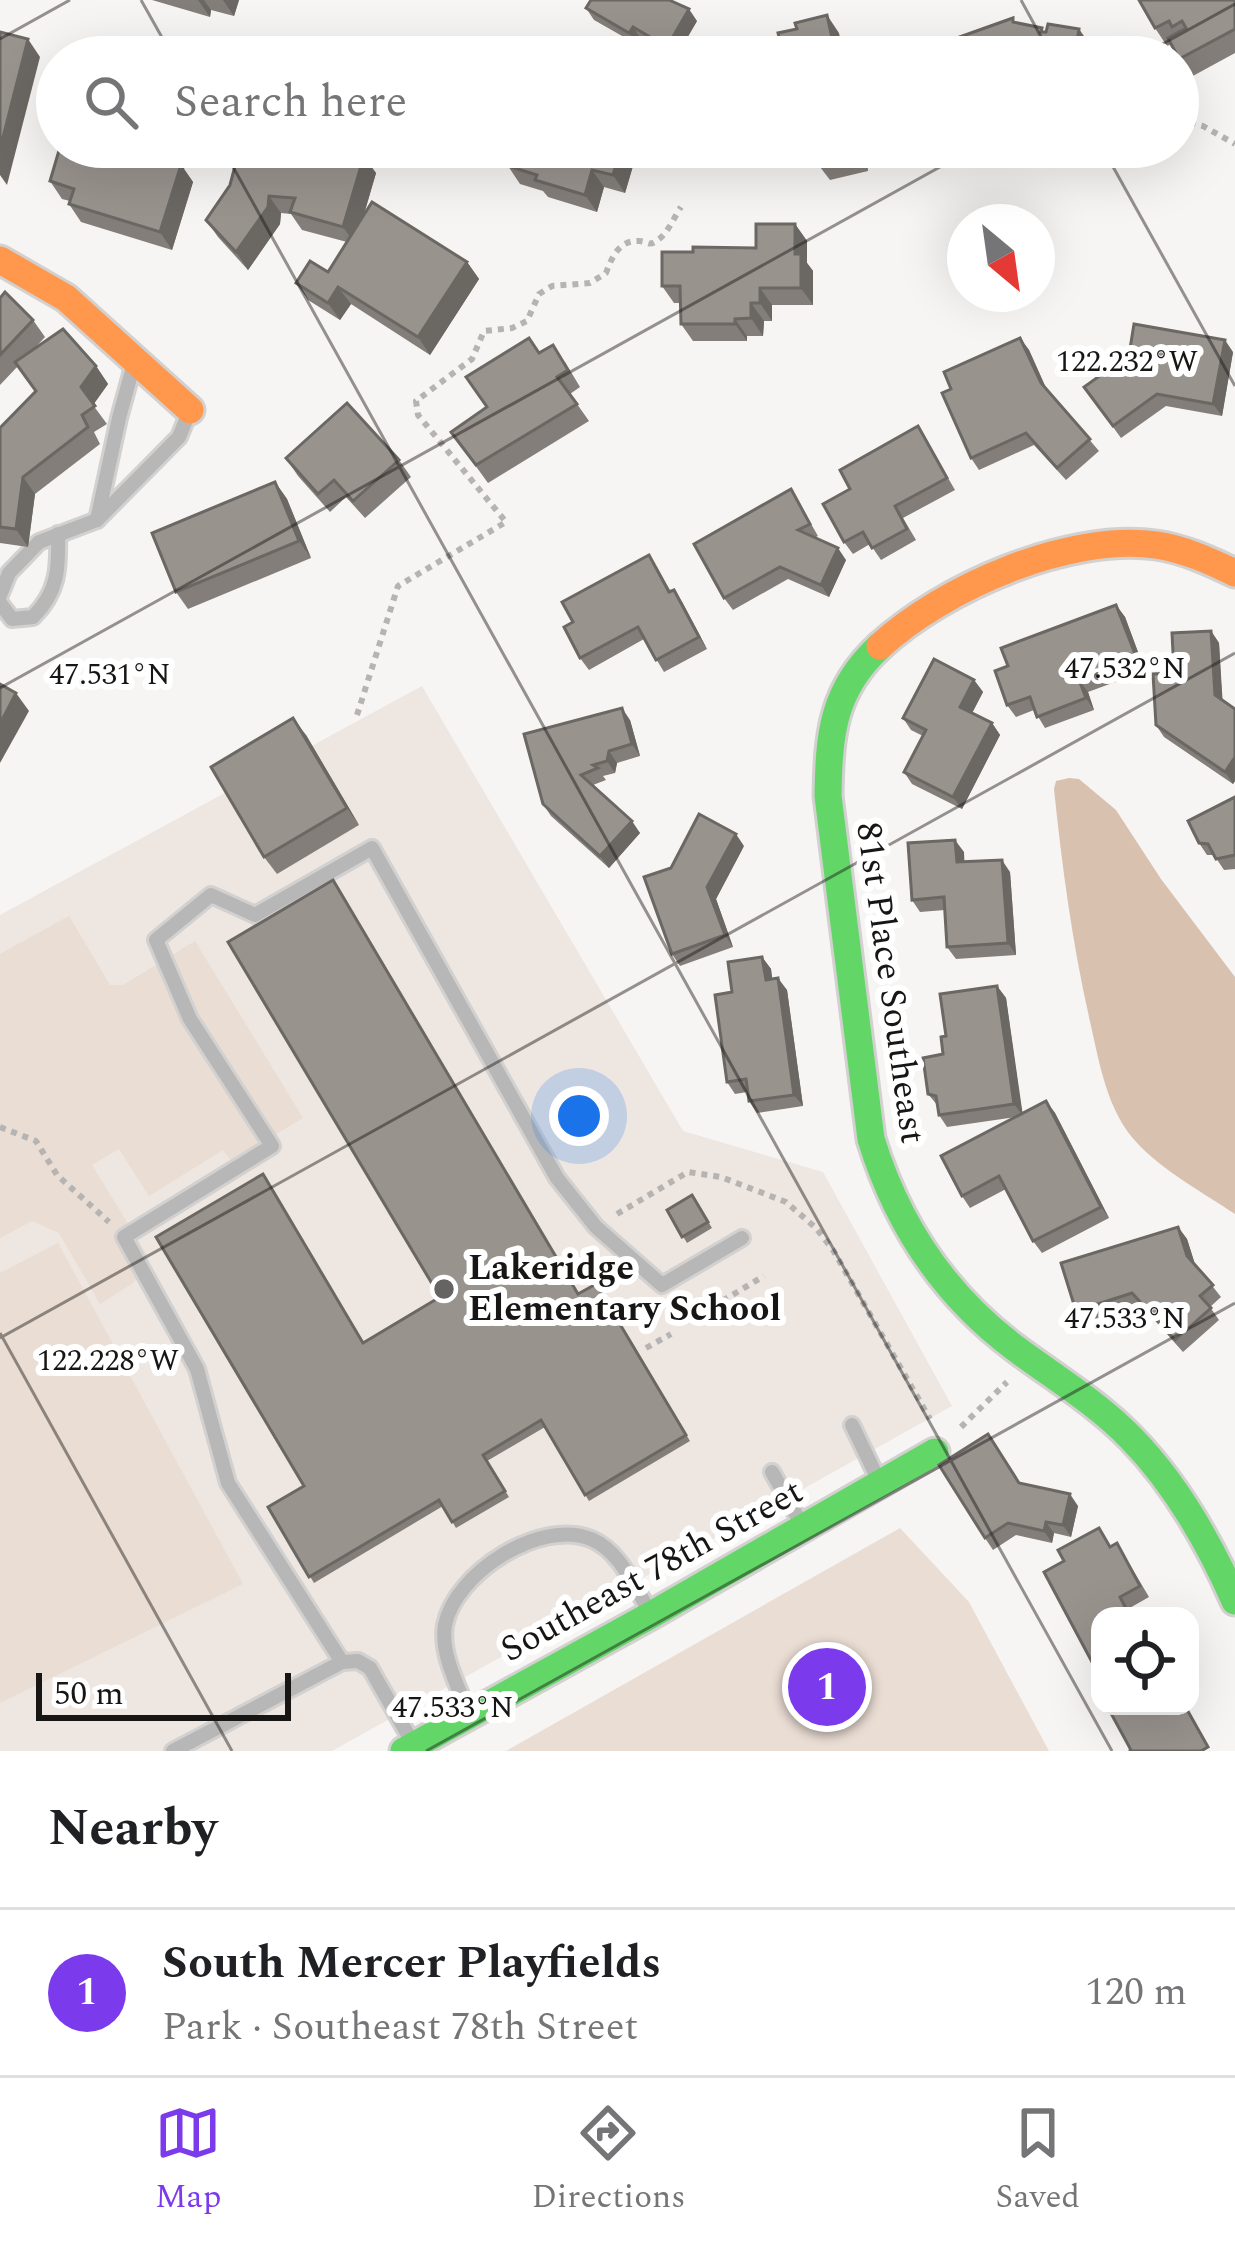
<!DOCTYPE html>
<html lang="en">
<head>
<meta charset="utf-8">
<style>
  :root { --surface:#fff; --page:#f6f6f6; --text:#202124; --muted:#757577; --line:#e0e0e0; --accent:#7c3aed }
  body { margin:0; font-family:Spectral,serif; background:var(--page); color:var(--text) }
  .controls { position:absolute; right:36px; bottom:36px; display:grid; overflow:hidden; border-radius:24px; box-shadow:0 12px 48px #0002 }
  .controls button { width:108px; height:108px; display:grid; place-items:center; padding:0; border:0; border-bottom:3px solid var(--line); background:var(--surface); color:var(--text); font:60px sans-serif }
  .compass { position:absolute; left:947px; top:204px; width:108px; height:108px; border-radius:50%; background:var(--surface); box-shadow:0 12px 48px #0002; rotate:151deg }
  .scale { position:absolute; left:36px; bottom:30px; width:255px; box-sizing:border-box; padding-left:12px; border:6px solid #181615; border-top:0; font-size:33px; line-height:42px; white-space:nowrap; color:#181615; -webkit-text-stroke:9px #fff; paint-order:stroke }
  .you { position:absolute; left:579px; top:1116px; width:42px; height:42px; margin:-30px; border:9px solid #fff; border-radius:50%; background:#1a73e8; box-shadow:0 0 0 18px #1a73e833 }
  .badge { display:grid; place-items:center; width:78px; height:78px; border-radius:50%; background:var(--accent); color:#fff; font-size:39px; font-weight:700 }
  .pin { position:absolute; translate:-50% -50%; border:6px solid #fff; box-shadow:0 3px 12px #0006 }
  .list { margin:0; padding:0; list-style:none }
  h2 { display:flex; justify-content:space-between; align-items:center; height:156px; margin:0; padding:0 48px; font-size:51px }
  h2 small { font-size:39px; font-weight:400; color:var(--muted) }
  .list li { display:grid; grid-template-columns:78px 1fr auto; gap:36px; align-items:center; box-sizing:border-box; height:168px; padding:0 48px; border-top:3px solid var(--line) }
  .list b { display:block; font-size:45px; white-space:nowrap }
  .list p { margin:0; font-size:39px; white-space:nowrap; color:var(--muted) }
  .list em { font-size:39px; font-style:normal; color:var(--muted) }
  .icon { flex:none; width:66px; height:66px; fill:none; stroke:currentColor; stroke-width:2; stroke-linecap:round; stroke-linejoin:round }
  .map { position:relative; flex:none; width:1235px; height:1751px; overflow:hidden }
  .search { position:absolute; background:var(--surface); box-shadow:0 12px 48px #0002; left:36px; right:36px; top:36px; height:132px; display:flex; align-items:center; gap:30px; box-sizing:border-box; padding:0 42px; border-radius:66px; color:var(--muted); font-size:45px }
  .sheet { height:324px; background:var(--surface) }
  nav { display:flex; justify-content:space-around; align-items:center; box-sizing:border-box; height:168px; border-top:3px solid var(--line); background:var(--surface); font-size:33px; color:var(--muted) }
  nav a { display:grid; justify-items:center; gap:6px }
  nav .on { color:var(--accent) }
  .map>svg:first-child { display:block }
  .built { fill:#ede6e1 }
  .green { fill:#eaddd4 }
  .water { fill:#d9c1b0 }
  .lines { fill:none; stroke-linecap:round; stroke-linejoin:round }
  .lane-casing { stroke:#d2d1d0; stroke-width:20 }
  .fast-casing { stroke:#d2d1d0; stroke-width:33 }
  .slow-casing { stroke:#d2d1d0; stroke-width:33 }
  .path { stroke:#b6b4b3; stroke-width:6; stroke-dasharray:6 6; stroke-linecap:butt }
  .lane { stroke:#b8b7b7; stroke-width:14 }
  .fast { stroke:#63d668; stroke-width:27 }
  .slow { stroke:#ff974d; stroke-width:27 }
  .wall { fill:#847e7a }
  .shaded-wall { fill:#6b6763 }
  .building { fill:#99938e; stroke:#6b6763; stroke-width:3 }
  .ticks { fill:none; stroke:#181615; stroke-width:3; stroke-opacity:0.45 }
  .poi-dot { fill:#666463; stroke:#fff; stroke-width:4.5 }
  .labels { text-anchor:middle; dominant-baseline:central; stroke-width:12; stroke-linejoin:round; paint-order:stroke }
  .street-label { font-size:36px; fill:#181615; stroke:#fff }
  .poi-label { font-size:36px; font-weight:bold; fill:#181615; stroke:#fff; text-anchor:start }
  .ticks-label { font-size:30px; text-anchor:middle; fill:#181615; stroke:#fff; stroke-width:12; stroke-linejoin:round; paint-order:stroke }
</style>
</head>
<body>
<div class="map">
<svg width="1235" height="1751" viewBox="0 0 1235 1751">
  <rect width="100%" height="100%" fill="#f7f5f3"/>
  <!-- built -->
  <polygon class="built" points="422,686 683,1131 823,1172 952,1406 332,1751 0,1751 0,915"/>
  <!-- green -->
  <g class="green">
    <polygon points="69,916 110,985 123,985 195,941 303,1118 231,1161 223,1150 149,1196 119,1149 92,1165 147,1255 147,1264 133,1283 100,1304 59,1233 32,1221 0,1238 0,954"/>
    <polygon points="58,1243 243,1584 0,1703 0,1273"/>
    <polygon points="900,1528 969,1602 1049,1751 506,1751"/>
  </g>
  <!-- water -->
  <path class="water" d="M1069,778L1079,779L1116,810L1161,879L1235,977V1214C1202,1192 1165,1172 1138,1144C1106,1111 1099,1060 1089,1017C1072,941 1062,866 1054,789L1056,781Z"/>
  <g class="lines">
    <!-- lane casing -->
    <g class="lane-casing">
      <g id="lane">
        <polyline points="97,520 119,418 133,367"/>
        <polyline points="0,595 9,573 39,542 97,520 179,437 188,415"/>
        <path d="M0,603L12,619L33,617C58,592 59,569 58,534"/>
        <polyline points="852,1425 878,1479"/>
        <polyline points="772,1472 802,1525"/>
        <polyline points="342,1662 228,1483 197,1369 124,1237 272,1146 190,1019 156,940 211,895 255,915 372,848 557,1178 596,1227 662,1285 742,1238"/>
        <path d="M469,1714C459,1688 440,1654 445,1625C455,1573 541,1518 591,1539C620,1551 633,1585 649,1610"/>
        <polyline points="173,1751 342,1662 358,1661 370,1668 411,1740"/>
      </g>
    </g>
    <!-- fast casing -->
    <g class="fast-casing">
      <g id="fast">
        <path d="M880,646C832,690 829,735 828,796L871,1139C897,1224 943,1294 1015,1348C1054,1377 1097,1403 1131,1438C1177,1485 1209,1542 1235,1601"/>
        <polyline points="404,1751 651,1615 935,1452"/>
      </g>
    </g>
    <!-- slow casing -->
    <g class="slow-casing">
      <g id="slow">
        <polyline points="0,260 66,298 190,410"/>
        <path d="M880,646C943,588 1068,533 1156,545C1184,549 1210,561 1235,573"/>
      </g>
    </g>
    <!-- path -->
    <g class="path">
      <polyline points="1178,120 1203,126 1235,144"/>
      <path d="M357,715L398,586L506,522L418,415L416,401L472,359L484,331L512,328L527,321L539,294L552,286L590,283L606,273C612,257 619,240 639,241C650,242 648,247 658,240C668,233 674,217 681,207"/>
      <polyline points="0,1127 36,1141 57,1175 109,1222"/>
      <polyline points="617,1214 688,1172 721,1177 786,1202 816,1228 833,1250 930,1419"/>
      <polyline points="702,1313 764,1276"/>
      <polyline points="646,1348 671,1334"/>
      <polyline points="961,1427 1007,1382"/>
    </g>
    <!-- lane -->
    <use href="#lane" class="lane"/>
    <!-- fast -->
    <use href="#fast" class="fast"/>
    <!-- slow -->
    <use href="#slow" class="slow"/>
  </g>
  <!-- wall -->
  <g class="wall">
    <polygon points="152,0 239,0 234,16 211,10 210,17"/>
    <polygon points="1139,0 1235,0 1235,53 1191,77 1171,44 1167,46 1155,28"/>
    <polygon points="586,8 697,21 676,57 672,57 641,39 638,45 594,20"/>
    <polygon points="863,147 868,171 830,180 817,163"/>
    <polygon points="638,149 625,193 604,187 597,212 548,197 543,191 520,184 508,166 509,163 502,154"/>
    <polygon points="360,151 360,155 376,173 363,218 467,262 479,279 430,355 351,304 340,320 308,300 296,283 328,272 347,242 302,230 291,214 281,213 280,224 248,270 218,237 206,220"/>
    <polygon points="186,161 184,169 193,182 172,250 81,222 69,204 70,201 62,199 50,181"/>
    <polygon points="795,224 807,241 807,263 813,271 813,305 772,305 772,321 764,321 763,336 747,336 747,341 693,341 681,324 680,303 674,303 662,286 693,252 756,248"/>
    <polygon points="0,298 33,320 45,337 33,350 96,366 108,384 93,405 107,424 94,432 100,444 35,494 28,547 0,543 0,428 36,391 18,366 0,385"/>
    <polygon points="1020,338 1029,350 1047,390 1099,451 1066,480 1034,445 979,470 971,458 951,389"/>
    <polygon points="1233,352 1222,416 1166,406 1121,438 1084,387"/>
    <polygon points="539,353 565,362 580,387 570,394 589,421 488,483 451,432 487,407"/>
    <polygon points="918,426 955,490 903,518 916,540 881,560 870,544 853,554 844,542 850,489"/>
    <polygon points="286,458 399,460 411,477 365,518 346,497 330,512 298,476"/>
    <polygon points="275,482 287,499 311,558 188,609 176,592"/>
    <polygon points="791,489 818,536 814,538 846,560 829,597 788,579 733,610 724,598"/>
    <polygon points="657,567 671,592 682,602 707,649 664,672 644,639 589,670 580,658"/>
    <polygon points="1116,605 1125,617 1145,671 1088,692 1094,710 1045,728 1034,710 1016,717 1007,705 1008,666"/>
    <polygon points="1211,631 1219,643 1222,701 1235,709 1235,781 1233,784 1164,737 1156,725 1174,673"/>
    <polygon points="974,680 983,692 972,713 992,723 1000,735 962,809 912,784 904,772 923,736 911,730 903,718"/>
    <polygon points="630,720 640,756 617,763 615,773 603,776 606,780 593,785 640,833 609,868 551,816 543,804"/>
    <polygon points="306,735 359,825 277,874 264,857"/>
    <polygon points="1235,797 1235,869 1224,870 1214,855 1207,855 1199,843"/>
    <polygon points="744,846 716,899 733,947 680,966 672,954"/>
    <polygon points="964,852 964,862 1010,872 1016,955 956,959 947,947 945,910 920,912 912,900"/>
    <polygon points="762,957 771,969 772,979 787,990 803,1106 757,1113 749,1101 747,1092 735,1094 727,1082 732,992"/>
    <polygon points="997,986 1006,998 1022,1114 1046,1101 1055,1113 1109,1218 1042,1253 1033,1241 1006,1189 970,1208 962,1196 1016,1117 947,1127 939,1115 938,1106 928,1094 943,1054 946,1036"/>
    <polygon points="692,1195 712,1228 687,1243 667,1210"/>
    <polygon points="1178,1227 1187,1239 1195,1264 1221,1297 1210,1307 1219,1320 1183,1352 1141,1305 1084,1323 1076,1311"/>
    <polygon points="596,1284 690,1441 589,1501 545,1427 487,1461 509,1497 456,1528 443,1506 314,1583 268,1507 304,1486 364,1343 579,1294"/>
    <polygon points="1020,1484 1078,1506 1071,1537 1054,1533 1052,1543 1016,1535 993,1550 985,1538"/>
    <polygon points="1117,1543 1149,1597 1128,1609 1100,1616 1100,1673 1092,1662 1111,1546"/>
  </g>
  <!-- shaded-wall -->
  <g class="shaded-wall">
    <polygon points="198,0 204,0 211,10 210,17"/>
    <polygon points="223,0 239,0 234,16"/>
    <polygon points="689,9 697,21 676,57 674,57 667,47"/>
    <polygon points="827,15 839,33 844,57 836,57"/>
    <polygon points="633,27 641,39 638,45 629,33"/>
    <polygon points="1079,29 1091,46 1077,41"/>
    <polygon points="28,39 40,57 7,185 0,175 0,149"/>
    <polygon points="1108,46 1116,57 1106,57"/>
    <polygon points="173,147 176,147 186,161 184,169 193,182 172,250 160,232 169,161"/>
    <polygon points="347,147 357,147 360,151 358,171 346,154"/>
    <polygon points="621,147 637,147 638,149 625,193 613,175"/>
    <polygon points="855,147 863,147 868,171 856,154"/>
    <polygon points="364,156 376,173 355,244 343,227"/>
    <polygon points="592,170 604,187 597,212 585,195"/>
    <polygon points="269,196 281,213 280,224 248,270 236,252"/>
    <polygon points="795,224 807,241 807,263 813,271 813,305 801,288 795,254"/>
    <polygon points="467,262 479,279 430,355 418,337"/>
    <polygon points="338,287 351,304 340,320 328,303"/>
    <polygon points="760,288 772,305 772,321 760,303"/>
    <polygon points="751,303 764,321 763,336 751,318"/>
    <polygon points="735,319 747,336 747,341 735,324"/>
    <polygon points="1020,338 1029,350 1049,395 1041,383"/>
    <polygon points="1225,340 1233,352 1222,416 1213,404"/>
    <polygon points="96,366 108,384 93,405 81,387"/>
    <polygon points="23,477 35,494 28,547 16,529"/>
    <polygon points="275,482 287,499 311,558 299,541"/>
    <polygon points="838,548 846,560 829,597 821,585"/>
    <polygon points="674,590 682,602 707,649 699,637"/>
    <polygon points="1116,605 1125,617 1145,671 1137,659"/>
    <polygon points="1211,631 1219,643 1223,707 1215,695"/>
    <polygon points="974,680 983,692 969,719 960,707"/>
    <polygon points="1079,680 1088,692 1094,710 1086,698"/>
    <polygon points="16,693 29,711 0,763 0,724"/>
    <polygon points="622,708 630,720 640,756 632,744"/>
    <polygon points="293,718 306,735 359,825 347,808"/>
    <polygon points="992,723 1000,735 962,809 953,797"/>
    <polygon points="609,751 617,763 615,773 607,761"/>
    <polygon points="1235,757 1235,781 1233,784 1225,772"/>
    <polygon points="632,821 640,833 609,868 600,856"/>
    <polygon points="736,834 744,846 716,899 733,947 725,935 707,887"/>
    <polygon points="955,840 964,852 965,874 957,862"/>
    <polygon points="1002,860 1010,872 1016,955 1008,943"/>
    <polygon points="762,957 771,969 774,992 766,980"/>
    <polygon points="778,978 787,990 803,1106 794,1095"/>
    <polygon points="997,986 1006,998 1023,1116 1014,1104"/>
    <polygon points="1046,1101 1055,1113 1109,1218 1101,1207"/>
    <polygon points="1178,1227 1187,1239 1196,1268 1187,1256"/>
    <polygon points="1070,1494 1078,1506 1071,1537 1063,1525"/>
    <polygon points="1046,1522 1054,1533 1052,1543 1044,1531"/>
  </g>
  <!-- building -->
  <g class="building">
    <polygon points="591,0 669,0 689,9 667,47 633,27 629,33 586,8"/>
    <polygon points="1139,0 1235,0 1235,29 1179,59 1168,38 1186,28 1182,21 1172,27 1169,21 1155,28"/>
    <polygon points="827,15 836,57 784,57 778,33 797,29 795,23"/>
    <polygon points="1013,18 1013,22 1042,28 1041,32 1046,32 1048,24 1079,29 1077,41 1108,46 1106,57 944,57 940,44"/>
    <polygon points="0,32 28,39 0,149"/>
    <polygon points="60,147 173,147 169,161 181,165 160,232 69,204 74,189 50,181"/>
    <polygon points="240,147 347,147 346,154 364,156 343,227 290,212 295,198 269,196 268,207 236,252 206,220 230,185"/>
    <polygon points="505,147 621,147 613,175 592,170 585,195 535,180 537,175 508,166 511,157 502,154"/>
    <polygon points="814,147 855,147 856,154 817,163"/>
    <polygon points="372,202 467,262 418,337 338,287 328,303 296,283 310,261 328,272"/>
    <polygon points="756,224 795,224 795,254 801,254 801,288 760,288 760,303 751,303 751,318 735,319 735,324 681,324 680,286 662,286 662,252 693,252 693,247 756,248"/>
    <polygon points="5,292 33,320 0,355 0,298"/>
    <polygon points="1134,324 1225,340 1213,404 1157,394 1113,426 1084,387 1129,355"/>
    <polygon points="63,329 96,366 81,387 95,406 82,415 88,427 23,477 16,529 0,527 0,428 36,391 15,362"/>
    <polygon points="529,338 539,353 553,345 568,370 557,377 577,404 476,465 451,432 487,407 466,377"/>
    <polygon points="1020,338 1041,383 1090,439 1057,468 1026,433 971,458 942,393 951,389 944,372"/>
    <polygon points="347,403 399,460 353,501 334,480 318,494 286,458"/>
    <polygon points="918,426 947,478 895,506 907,529 872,548 863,532 844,542 823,504 850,489 840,470"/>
    <polygon points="275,482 299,541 176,592 152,533"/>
    <polygon points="791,489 810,524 798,530 838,548 821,585 780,567 724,598 694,544"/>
    <polygon points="649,555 669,592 674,590 699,637 656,660 638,627 580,658 564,627 573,622 562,602"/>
    <polygon points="1116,605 1137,659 1079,680 1086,698 1037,717 1030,697 1007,705 995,671 1008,666 1001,648"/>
    <polygon points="1211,631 1215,695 1235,709 1235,757 1225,772 1156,725 1153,674 1174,673 1172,633"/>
    <polygon points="934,659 974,680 960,707 992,723 953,797 904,772 926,730 903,718"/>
    <polygon points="0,684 16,693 0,724"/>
    <polygon points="622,708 632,744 609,751 607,761 593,765 598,768 581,775 632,821 600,856 543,804 524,734"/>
    <polygon points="293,718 347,808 264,857 211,767"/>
    <polygon points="1235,797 1235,855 1216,859 1208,844 1199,843 1188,821"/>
    <polygon points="699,814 736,834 707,887 725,935 672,954 644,877 671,868"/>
    <polygon points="955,840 957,862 1002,860 1008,943 947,947 944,897 912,900 908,843"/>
    <polygon points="333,880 578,1294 596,1284 686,1435 585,1495 541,1420 483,1455 505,1491 452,1522 439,1500 309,1577 268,1507 304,1486 156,1237 263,1174 363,1343 440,1297 228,942"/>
    <polygon points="762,957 766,980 778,978 794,1095 749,1101 746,1079 727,1082 715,995 732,992 728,962"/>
    <polygon points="997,986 1014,1104 939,1115 936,1096 928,1094 923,1058 943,1054 941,1037 946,1036 940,994"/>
    <polygon points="1046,1101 1101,1207 1033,1241 999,1176 962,1196 941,1156"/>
    <polygon points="692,1195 708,1222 682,1237 667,1210"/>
    <polygon points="1178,1227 1187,1256 1213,1285 1200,1296 1211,1308 1175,1340 1132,1293 1076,1311 1061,1263"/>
    <polygon points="988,1434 1019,1483 1070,1494 1063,1525 1046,1522 1044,1531 1008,1523 985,1538 939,1465"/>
    <polygon points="1099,1528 1110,1547 1117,1543 1140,1586 1120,1597 1130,1616 1100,1616 1100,1658 1092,1662 1044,1572 1064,1561 1058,1550"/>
    <polygon points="1107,1706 1185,1706 1208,1747 1201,1751 1129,1751 1131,1750"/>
  </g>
  <!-- ticks -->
  <path class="ticks" d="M141,0L173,57M1021,0L1052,57M0,39L70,0M1139,57L1235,4M222,147L1112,1751M1102,147L1235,386M0,688L976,147M0,1333L232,1751M0,1338L1235,653M426,1751L1235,1303"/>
  <!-- markers -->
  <circle class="poi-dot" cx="444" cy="1289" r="12"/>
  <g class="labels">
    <!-- street labels -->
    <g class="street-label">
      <text transform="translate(890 983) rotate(82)">81st Place Southeast</text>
      <text transform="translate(652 1571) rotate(-29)">Southeast 78th Street</text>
    </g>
    <!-- poi labels -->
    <g class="poi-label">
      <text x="468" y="1268">Lakeridge<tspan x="468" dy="41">Elementary School</tspan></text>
    </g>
  </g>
  <g class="ticks-label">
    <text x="1127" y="371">122.232°W</text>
    <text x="1125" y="678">47.532°N</text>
    <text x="110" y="684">47.531°N</text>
    <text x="1125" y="1328">47.533°N</text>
    <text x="108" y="1370">122.228°W</text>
    <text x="453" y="1717">47.533°N</text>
  </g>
</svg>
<div class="controls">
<button><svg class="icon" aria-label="locate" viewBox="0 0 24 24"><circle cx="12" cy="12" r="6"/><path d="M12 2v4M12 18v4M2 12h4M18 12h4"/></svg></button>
</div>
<svg class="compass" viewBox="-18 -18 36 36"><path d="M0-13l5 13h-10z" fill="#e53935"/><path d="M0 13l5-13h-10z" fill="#757577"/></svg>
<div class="scale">50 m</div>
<div class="you"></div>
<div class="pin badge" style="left:827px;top:1687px">1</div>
<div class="search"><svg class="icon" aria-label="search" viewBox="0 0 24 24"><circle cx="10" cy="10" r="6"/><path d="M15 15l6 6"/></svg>Search here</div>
</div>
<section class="sheet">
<h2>Nearby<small></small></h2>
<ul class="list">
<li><span class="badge">1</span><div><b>South Mercer Playfields</b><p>Park · Southeast 78th Street</p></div><em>120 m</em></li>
</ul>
</section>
<nav>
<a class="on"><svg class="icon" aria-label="map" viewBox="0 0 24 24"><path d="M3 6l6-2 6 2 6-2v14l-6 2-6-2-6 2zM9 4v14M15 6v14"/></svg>Map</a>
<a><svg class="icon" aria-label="directions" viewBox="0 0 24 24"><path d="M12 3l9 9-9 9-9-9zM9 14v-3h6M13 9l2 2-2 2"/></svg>Directions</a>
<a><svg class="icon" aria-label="saved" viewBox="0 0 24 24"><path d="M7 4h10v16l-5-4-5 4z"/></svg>Saved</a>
</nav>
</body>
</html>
